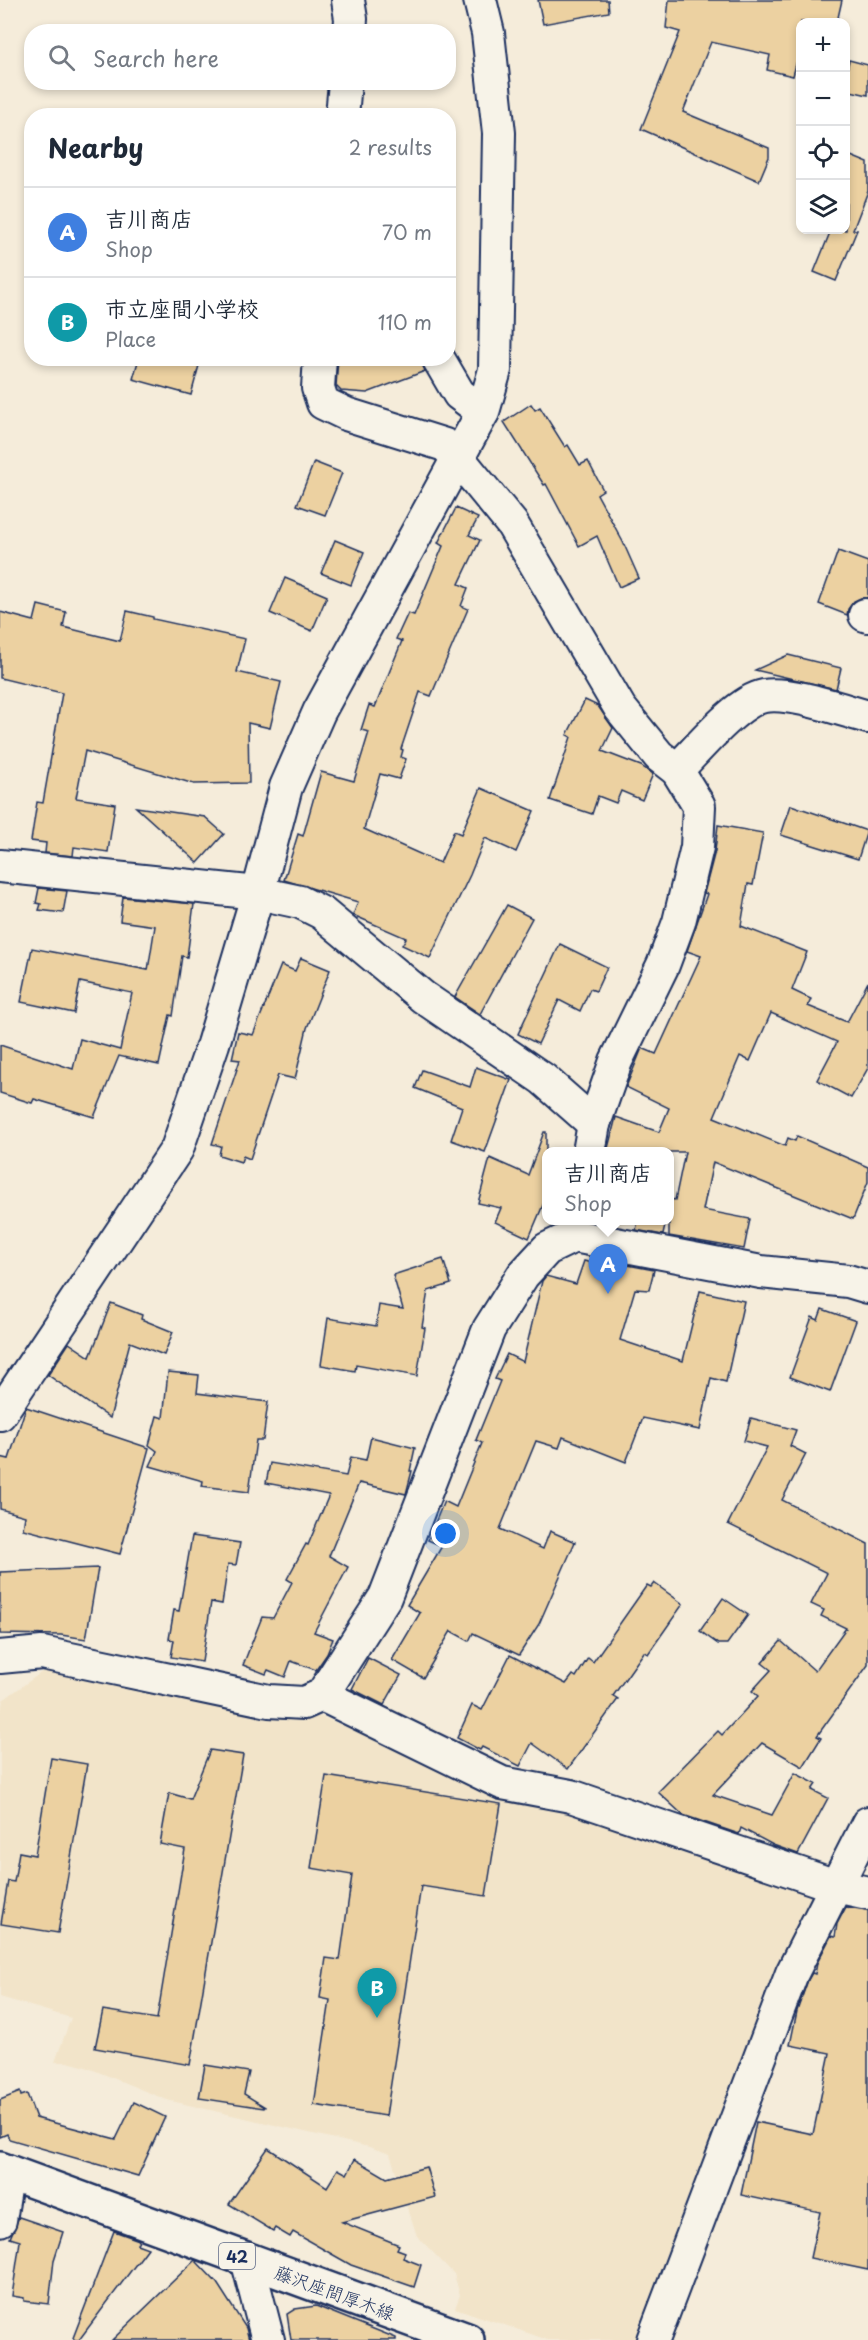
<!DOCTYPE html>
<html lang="en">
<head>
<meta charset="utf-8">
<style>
  :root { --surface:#fff; --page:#f6f6f7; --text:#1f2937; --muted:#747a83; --line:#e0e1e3; --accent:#1b2f5e }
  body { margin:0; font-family:"Playpen Sans","Klee One",sans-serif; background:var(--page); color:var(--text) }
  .controls { position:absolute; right:18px; top:18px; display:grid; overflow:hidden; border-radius:12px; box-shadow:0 3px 9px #0003 }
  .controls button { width:54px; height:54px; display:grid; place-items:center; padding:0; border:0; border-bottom:2px solid var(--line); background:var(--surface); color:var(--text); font:30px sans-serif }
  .you { position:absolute; left:446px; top:1534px; width:21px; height:21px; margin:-15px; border:4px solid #fff; border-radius:50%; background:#1a73e8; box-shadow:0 0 0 9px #1a73e833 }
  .badge { display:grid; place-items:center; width:39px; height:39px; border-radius:50%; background:var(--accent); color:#fff; font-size:20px; font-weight:700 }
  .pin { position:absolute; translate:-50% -50px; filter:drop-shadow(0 2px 3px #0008) }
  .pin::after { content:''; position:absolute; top:32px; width:21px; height:18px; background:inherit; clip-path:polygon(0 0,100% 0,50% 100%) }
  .popup { position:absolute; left:542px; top:1147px; width:132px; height:78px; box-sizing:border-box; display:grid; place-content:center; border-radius:12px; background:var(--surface); filter:drop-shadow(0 2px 4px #0005); font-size:20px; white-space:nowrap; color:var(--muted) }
  .popup b { font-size:22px; color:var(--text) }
  .popup::after { content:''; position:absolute; left:50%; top:100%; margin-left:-12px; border:12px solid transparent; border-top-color:var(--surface) }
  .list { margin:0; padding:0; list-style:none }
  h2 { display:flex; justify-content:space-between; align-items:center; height:78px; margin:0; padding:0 24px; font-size:26px }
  h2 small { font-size:20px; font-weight:400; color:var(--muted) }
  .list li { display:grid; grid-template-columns:39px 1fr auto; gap:18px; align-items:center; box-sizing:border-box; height:90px; padding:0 24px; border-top:2px solid var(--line) }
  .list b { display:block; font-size:22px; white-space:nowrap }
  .list p { margin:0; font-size:20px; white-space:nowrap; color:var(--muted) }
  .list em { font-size:20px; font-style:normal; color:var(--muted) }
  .icon { flex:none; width:33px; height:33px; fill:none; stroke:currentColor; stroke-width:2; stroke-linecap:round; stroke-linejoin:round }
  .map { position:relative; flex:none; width:868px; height:2340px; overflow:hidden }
  .search { position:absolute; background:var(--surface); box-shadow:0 3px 9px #0003; left:24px; top:24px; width:432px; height:66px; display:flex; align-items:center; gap:15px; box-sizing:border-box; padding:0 21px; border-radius:24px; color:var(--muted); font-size:22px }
  .panel { position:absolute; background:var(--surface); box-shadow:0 3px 9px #0003; left:24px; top:108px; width:432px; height:258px; border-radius:24px }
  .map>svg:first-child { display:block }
  .built { fill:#f2e4c9 }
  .building { fill:#ecd1a1; stroke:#1b2f5e; stroke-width:1.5 }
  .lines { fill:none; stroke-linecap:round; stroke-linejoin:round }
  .minor-casing { stroke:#1b2f5e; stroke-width:36 }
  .primary-casing { stroke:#1b2f5e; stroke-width:38 }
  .minor { stroke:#f7f3e8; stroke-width:32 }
  .primary { stroke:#f7f3e8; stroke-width:33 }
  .labels { text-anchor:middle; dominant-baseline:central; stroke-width:4.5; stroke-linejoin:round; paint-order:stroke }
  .shield { fill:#f7f3e8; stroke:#5d6a87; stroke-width:1.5 }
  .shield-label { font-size:16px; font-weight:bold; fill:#1b2f5e }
  .street-label { font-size:18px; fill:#1b2f5e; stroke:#f7f3e8 }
</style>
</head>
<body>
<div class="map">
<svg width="868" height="2340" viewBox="0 0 868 2340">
  <rect width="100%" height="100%" fill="#f5ecda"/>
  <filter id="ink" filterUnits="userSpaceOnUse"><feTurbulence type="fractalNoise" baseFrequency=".0167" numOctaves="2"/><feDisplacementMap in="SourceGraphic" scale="12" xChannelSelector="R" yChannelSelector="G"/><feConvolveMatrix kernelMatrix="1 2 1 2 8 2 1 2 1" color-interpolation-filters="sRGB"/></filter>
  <g filter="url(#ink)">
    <!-- built -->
    <polygon class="built" points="46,1669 258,1713 322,1717 504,1792 571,1804 818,1894 643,2340 548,2340 455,2308 460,2295 454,2274 417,2236 390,2154 369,2147 167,2100 86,2067 68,2062 55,2062 71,2018 0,1997 0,1717 3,1700"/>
    <!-- building -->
    <g class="building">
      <polygon points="538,0 608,0 609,12 543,24"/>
      <polygon points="669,0 842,0 837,22 801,22 801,45 793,76 767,70 770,55 711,42 683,112 769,148 769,157 759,181 641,129 680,32 666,28"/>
      <polygon points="849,60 868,65 868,95 846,90 846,76"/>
      <polygon points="846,154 868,163 868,191 853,230 857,230 836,281 814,272 831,230 846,230"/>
      <polygon points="139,358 201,358 191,395 133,379"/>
      <polygon points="338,358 420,358 425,371 367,393 341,391 336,386"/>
      <polygon points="531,404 535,410 540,407 565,447 568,445 580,465 588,461 603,490 597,494 623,542 639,578 619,587 597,536 579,546 546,484 544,485 504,422"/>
      <polygon points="314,462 342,473 325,515 297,505"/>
      <polygon points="456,508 478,518 469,535 480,540 459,584 468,588 461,606 468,609 431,696 420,692 401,749 403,750 401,757 406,759 399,779 380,774 364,829 440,863 454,831 461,834 481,788 534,811 516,852 485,838 470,875 430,958 402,945 406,938 353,915 358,902 284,880 298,834 303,836 321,772 354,781 369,732 361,730 369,705 375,707 402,641 396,639 408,613 414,615 443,546 438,543"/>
      <polygon points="335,540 364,552 351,585 321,573"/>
      <polygon points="838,551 868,562 868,598 861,598 854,601 848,609 847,615 819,604"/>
      <polygon points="285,578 327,596 312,631 270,613"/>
      <polygon points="38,605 66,612 63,627 120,641 127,611 153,617 153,619 245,639 237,672 281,682 270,728 248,723 249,783 194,784 85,751 76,798 115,804 108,852 74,847 73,856 45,853 46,843 31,841 37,802 43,803 62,693 0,678 0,612 34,621"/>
      <polygon points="788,655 841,668 836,689 755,670"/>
      <polygon points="585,700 598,706 613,728 602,751 641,766 653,774 642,800 621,791 616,803 598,796 592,814 550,800 571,737 567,735"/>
      <polygon points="791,805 867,831 858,859 781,835"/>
      <polygon points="136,807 205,817 224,834 198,863"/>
      <polygon points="718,825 763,833 753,885 748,884 741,926 807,952 792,990 811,999 808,1006 847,1022 868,982 868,1068 851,1098 817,1080 837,1042 771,1013 750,1061 740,1056 714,1117 785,1146 788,1138 795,1141 797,1136 868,1167 868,1182 853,1219 713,1162 703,1210 750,1219 744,1249 669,1236 669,1199 675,1200 685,1152 607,1152 616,1117 659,1132 669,1108 626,1087 642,1048 656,1054 701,956 687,951 707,894 704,893 715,851"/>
      <polygon points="39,888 67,891 63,913 39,910 41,904 36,903"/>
      <polygon points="123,897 194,904 187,957 182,956 173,1016 170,1015 159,1065 119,1056 94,1117 34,1099 32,1103 0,1093 0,1045 73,1069 80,1039 120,1050 132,993 80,982 74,1013 21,1002 32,948 148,970 155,926 120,921"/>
      <polygon points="507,905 532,918 480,1014 455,997"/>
      <polygon points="560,944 607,967 596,991 590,989 580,1011 559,1000 538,1044 518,1034"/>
      <polygon points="301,958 330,970 307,1028 295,1079 278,1075 250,1159 243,1156 241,1162 219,1155 221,1146 212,1144 240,1060 232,1059 238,1032 253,1035 281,965 295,971"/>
      <polygon points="476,1067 511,1080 485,1152 451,1140 462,1107 415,1088 422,1070 470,1087"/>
      <polygon points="544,1132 546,1132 546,1198 529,1238 495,1222 501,1208 478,1203 490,1158 528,1175"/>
      <polygon points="638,1221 666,1221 663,1235 636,1230"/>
      <polygon points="443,1259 451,1284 428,1291 422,1327 425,1328 417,1376 356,1365 355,1371 321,1365 328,1318 376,1326 379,1305 403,1309 393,1275"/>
      <polygon points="596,1259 654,1270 649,1290 635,1289 620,1340 683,1361 700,1291 744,1301 726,1382 711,1378 700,1430 643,1418 626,1462 563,1437 559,1448 536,1441 500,1529 543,1549 550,1531 575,1542 539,1624 519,1655 473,1633 469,1641 451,1631 423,1678 392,1660 420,1613 407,1605 442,1546 428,1540 444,1501 456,1507 482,1443 476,1440 500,1381 495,1379 507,1354 523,1362 542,1281 546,1276 576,1284 584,1261 595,1264"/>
      <polygon points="111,1303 142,1315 141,1319 173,1332 164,1355 130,1342 110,1418 48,1375 69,1343 90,1357"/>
      <polygon points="822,1309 856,1321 830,1392 790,1377 812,1317 818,1320"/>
      <polygon points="168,1372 199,1375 197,1393 268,1402 263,1440 256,1440 249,1492 202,1486 203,1481 150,1466 157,1451 149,1445 157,1416 163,1418"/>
      <polygon points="26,1407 149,1448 120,1554 23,1529 25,1516 0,1509 0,1457 9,1459"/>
      <polygon points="751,1418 796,1430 790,1446 806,1454 782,1500 868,1544 868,1665 817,1736 821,1738 803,1767 762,1743 713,1795 772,1815 795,1773 816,1784 812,1790 828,1798 798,1854 773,1845 741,1828 739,1834 683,1815 658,1792 718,1731 722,1735 758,1696 752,1691 771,1670 762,1663 781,1641 815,1671 846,1628 821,1616 824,1610 811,1604 827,1573 728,1524 767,1447 744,1441"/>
      <polygon points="371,1437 415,1448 410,1471 412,1471 406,1494 359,1483 329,1556 348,1567 314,1632 333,1639 327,1654 316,1670 291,1661 285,1677 268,1670 266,1674 243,1665 262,1617 273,1618 292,1582 287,1579 306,1544 308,1545 329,1495 266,1483 270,1463 346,1476 351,1457 366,1460"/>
      <polygon points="192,1536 240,1543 236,1565 228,1564 222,1604 211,1602 202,1662 171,1657 174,1640 169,1639 174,1610 179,1611"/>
      <polygon points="98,1568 86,1639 61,1635 0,1634 0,1572"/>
      <polygon points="654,1583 683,1604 648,1654 644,1652 613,1696 618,1699 568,1769 532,1743 520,1766 482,1747 480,1750 457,1738 472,1705 482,1710 510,1655 566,1684 573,1675 576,1677 588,1658 593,1662 647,1585 651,1587"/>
      <polygon points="723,1598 748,1615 727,1644 718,1644 700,1631"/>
      <polygon points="368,1658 401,1675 384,1705 352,1689"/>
      <polygon points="210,1750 243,1755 190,2065 95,2048 103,2010 157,2019 185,1849 160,1844 169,1793 190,1799"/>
      <polygon points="51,1758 87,1764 58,1933 1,1924 8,1881 14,1882 19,1852 35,1855"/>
      <polygon points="326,1776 501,1804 486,1896 421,1886 386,2116 314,2105 330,2000 320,1998 326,1958 340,1960 352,1875 311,1868"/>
      <polygon points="846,1907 868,1910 868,2270 810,2258 820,2212 741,2195 756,2122 813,2134 830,2053 790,2045 797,2011 808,1980 812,1973 815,1974 817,1963 831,1936 835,1937 837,1924"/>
      <polygon points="205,2065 249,2072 244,2094 265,2107 264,2108 199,2098"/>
      <polygon points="20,2092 21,2096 27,2094 36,2118 116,2139 134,2102 165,2117 138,2176 9,2139 7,2134 0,2137 0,2100"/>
      <polygon points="268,2148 327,2187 338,2169 347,2174 355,2159 387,2178 426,2167 435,2197 342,2222 399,2245 397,2249 405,2252 403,2258 421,2265 414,2287 351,2265 293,2232 290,2237 275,2228 273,2231 229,2204"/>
      <polygon points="19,2217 63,2232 54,2260 49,2304 24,2301 24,2298 12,2296 20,2241 10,2238"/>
      <polygon points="114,2231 139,2240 137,2244 148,2248 79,2340 76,2340 73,2338"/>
      <polygon points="195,2260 217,2283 246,2328 249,2340 112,2340"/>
      <polygon points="316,2306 396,2338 396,2340 291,2340 287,2314 295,2309"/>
    </g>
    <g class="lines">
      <!-- minor casing -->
      <g class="minor-casing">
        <g id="minor">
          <polyline points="348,0 351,19 350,32"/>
          <polyline points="342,116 345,82"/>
          <polyline points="320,358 318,388 323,403 346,414 445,445 458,458 512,524 620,708 659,756 677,770 699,806 697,847 679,922 663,965 616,1061 594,1124 589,1152"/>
          <polyline points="438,358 459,394 483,412"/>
          <polyline points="865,615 868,616"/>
          <path d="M677,770C697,750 737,701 764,696C790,691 842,710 868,717"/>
          <polyline points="0,866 258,893 300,902 322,913 423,997 543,1079 594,1124"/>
          <polyline points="0,1414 177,1149 213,1044 258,893 286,787 319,712 483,412 495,370 499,133 488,33 480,0"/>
          <polyline points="0,1657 42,1653 269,1701 304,1703 322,1695 385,1597 489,1329 523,1275 547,1249 574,1236 761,1272 848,1281 868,1287"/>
          <polyline points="322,1695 502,1783 571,1796 836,1886 868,1893"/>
          <polyline points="0,2220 8,2171"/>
          <polyline points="247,2259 268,2340"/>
          <polyline points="653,2340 792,1973 868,1823"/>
        </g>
      </g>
      <!-- primary casing -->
      <g class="primary-casing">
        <polyline id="primary" points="0,2169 467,2340"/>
      </g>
      <!-- minor -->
      <use href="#minor" class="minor"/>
      <!-- primary -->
      <use href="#primary" class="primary"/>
    </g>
  </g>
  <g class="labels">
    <!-- shield labels -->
    <rect class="shield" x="219" y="2243" width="36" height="26" rx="4.5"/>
    <g class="shield-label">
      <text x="237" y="2256">42</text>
    </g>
    <!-- street labels -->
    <g class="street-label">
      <text transform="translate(335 2292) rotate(20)">藤沢座間厚木線</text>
    </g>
  </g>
</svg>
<div class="controls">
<button>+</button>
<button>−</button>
<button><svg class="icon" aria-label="locate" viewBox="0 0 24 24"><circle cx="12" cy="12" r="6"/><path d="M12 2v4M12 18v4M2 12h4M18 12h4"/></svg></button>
<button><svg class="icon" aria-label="layers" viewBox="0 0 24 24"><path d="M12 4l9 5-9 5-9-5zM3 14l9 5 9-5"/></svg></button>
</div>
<div class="you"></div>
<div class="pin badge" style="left:608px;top:1294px;background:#3f7fe0">A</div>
<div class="popup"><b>吉川商店</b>Shop</div>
<div class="pin badge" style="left:377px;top:2018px;background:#0f9aa8">B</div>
<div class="search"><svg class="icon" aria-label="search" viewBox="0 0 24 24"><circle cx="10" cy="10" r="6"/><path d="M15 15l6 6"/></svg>Search here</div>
<section class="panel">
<h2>Nearby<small>2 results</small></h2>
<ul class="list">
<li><span class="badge" style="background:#3f7fe0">A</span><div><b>吉川商店</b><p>Shop</p></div><em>70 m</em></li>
<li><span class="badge" style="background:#0f9aa8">B</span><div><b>市立座間小学校</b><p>Place</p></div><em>110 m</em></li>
</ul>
</section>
</div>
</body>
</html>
